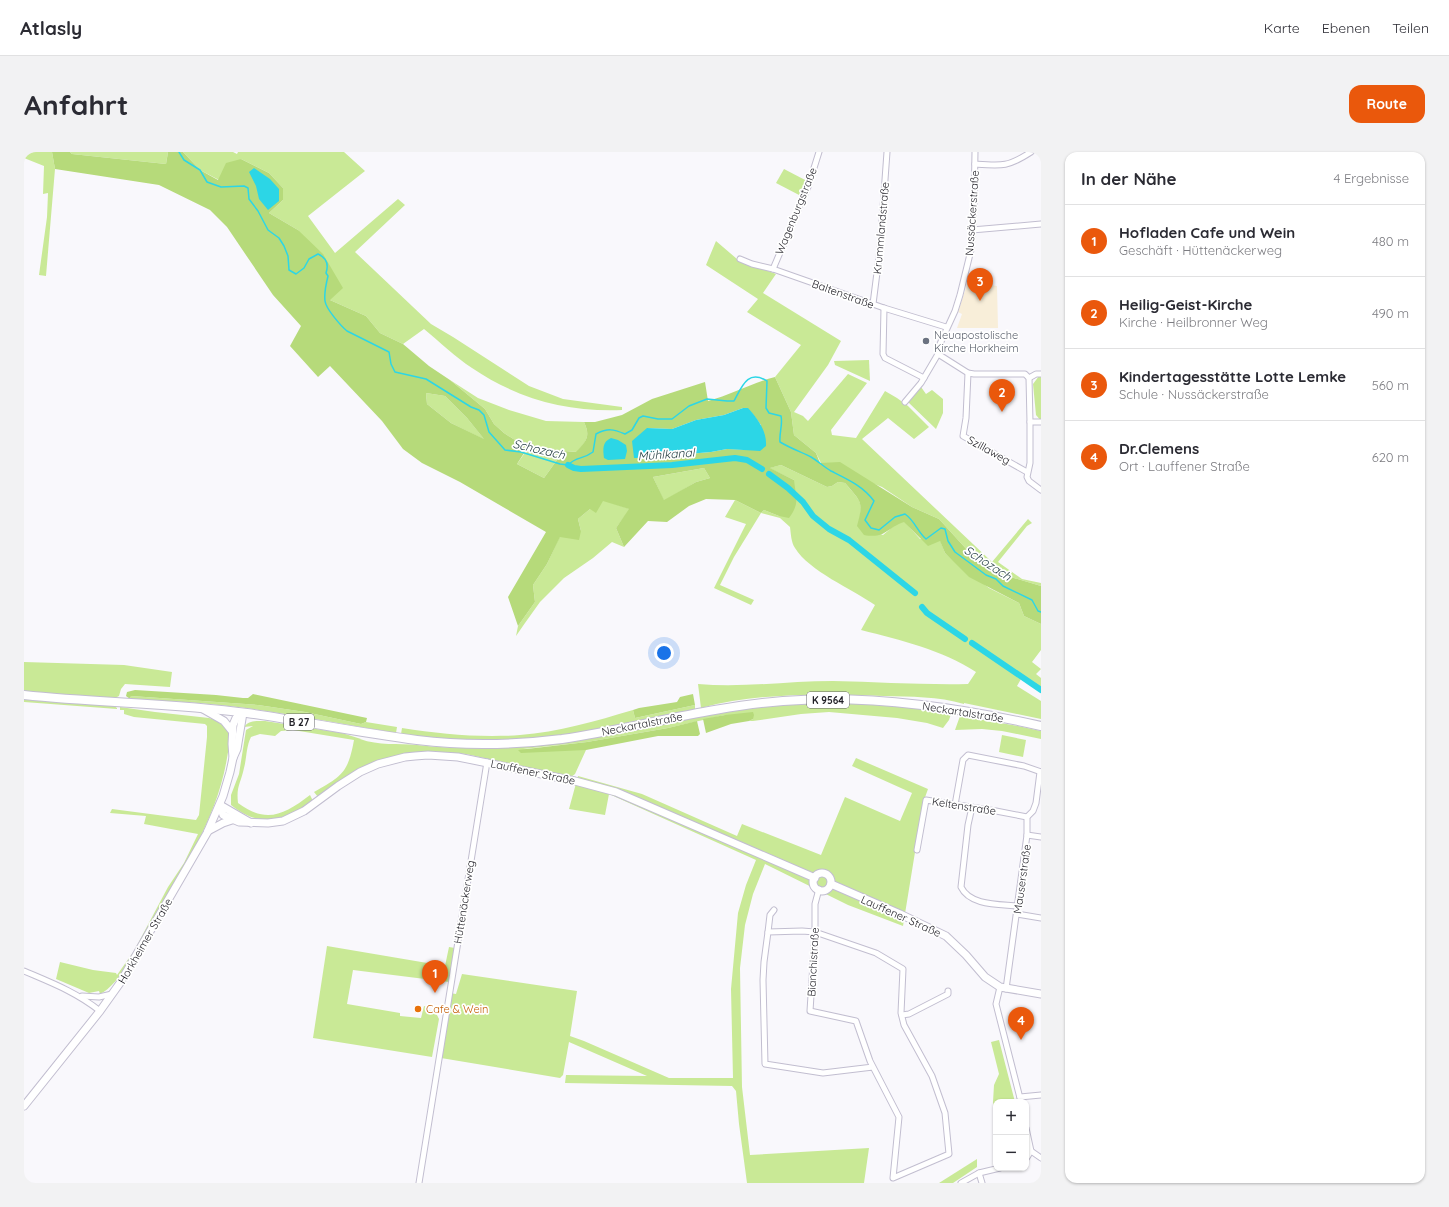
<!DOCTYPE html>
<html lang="de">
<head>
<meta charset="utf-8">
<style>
  :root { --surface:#fff; --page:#f2f2f3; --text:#2b2b33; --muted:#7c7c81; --line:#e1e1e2; --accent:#ea580c }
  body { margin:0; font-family:Quicksand,sans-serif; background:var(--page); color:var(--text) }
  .controls { position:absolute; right:12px; bottom:12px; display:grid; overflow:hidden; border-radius:8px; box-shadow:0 1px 3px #0004 }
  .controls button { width:36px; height:36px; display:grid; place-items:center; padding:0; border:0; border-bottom:1px solid var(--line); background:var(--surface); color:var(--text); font:20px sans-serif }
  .you { position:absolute; left:640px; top:501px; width:14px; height:14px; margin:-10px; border:3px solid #fff; border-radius:50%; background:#1a73e8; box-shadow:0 0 0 6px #1a73e833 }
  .badge { display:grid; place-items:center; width:26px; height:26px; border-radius:50%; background:var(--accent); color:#fff; font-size:13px; font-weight:700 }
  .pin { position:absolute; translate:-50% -33px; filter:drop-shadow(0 1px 2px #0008) }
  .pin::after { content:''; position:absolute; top:21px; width:14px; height:12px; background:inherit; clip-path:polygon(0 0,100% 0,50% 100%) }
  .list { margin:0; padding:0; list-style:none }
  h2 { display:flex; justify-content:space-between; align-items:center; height:52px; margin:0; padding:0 16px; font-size:17px }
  h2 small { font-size:13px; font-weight:400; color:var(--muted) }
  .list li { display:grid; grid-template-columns:26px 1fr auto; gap:12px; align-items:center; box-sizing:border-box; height:72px; padding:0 16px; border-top:1px solid var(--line) }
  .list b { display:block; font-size:15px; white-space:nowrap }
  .list p { margin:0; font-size:13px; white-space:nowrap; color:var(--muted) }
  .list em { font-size:13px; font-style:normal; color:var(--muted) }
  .map { position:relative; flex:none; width:1017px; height:1031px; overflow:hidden; border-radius:12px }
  header { display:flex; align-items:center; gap:24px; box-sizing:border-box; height:56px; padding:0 20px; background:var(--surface); border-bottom:1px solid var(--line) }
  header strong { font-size:19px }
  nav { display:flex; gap:22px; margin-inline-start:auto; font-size:14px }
  .intro { display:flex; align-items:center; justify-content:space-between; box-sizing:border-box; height:96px; padding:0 24px }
  h1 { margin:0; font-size:28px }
  .button { padding:10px 18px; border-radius:12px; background:var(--accent); color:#fff; font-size:14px; font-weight:700 }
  main { display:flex; gap:24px; padding:0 24px }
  aside { flex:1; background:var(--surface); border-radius:12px; box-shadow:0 1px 3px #0004 }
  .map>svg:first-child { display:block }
  .education { fill:#f8eed9 }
  .green { fill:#c9e996 }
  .forest { fill:#b6da7a; fill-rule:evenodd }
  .water { fill:#2cd6e6 }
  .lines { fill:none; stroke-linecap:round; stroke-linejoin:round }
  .stream { stroke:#2cd6e6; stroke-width:1.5 }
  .canal { stroke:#2cd6e6; stroke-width:6 }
  .street-casing { stroke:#c2bed0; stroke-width:7 }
  .secondary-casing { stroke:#c2bed0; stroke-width:9 }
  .primary-casing { stroke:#c2bed0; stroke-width:10 }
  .street { stroke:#fff; stroke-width:5 }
  .secondary { stroke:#fff; stroke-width:7 }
  .primary { stroke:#fff; stroke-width:8 }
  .worship-dot { fill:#6b7280; stroke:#fff; stroke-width:1.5 }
  .food-dot { fill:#e8710a; stroke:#fff; stroke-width:1.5 }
  .labels { text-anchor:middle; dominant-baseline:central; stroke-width:3.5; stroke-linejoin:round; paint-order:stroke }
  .shield { fill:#fff; stroke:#636267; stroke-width:1 }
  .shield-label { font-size:10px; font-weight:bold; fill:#201f26 }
  .street-label { font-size:11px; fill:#201f26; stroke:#fff }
  .worship-label { font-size:11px; fill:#5b616d; stroke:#fff; text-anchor:start }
  .food-label { font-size:11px; fill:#c56008; stroke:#fff; text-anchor:start }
  .water-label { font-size:12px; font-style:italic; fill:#274144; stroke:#fff }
</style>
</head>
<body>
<header>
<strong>Atlasly</strong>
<nav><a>Karte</a><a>Ebenen</a><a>Teilen</a></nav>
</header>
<div class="intro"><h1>Anfahrt</h1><a class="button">Route</a></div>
<main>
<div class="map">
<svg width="1017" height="1031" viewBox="0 0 1017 1031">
  <rect width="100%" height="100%" fill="#f9f8fc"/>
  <!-- education -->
  <polygon class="education" points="944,129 973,134 974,176 933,176 938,162 934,160"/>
  <!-- green -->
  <g class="green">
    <polygon points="0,0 28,0 31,17 22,124 15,123 23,65 24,41 19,42 20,14 0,6"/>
    <polygon points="46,0 144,0 142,12 48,2"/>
    <path d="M159,0H209L213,2L214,0H320L341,19L284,64L311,101L374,47L381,53L331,100L407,172L429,185L505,234L539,247L598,255V258C542,260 494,247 448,216C431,205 416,190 400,177L379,192L356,181L342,164L306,148L274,78L245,61L259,48V36L245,21L217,7L195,28L176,18Z"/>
    <polygon points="760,17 783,29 777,44 752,31"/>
    <polygon points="692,89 713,107 752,122 739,141 817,189 804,213 770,260 779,264 784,269 824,222 843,231 807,278 808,283 832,286 861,239 873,246 884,254 905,275 890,287 864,266 838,287 968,410 1004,367 1008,371 1003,374 974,410 998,427 1017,431 1017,434 973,421 945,400 915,367 888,355 858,335 797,311 792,301 770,283 767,260 751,225 777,193 723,160 734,147 682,113"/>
    <polygon points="845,208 846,229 811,213 810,209"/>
    <polygon points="1015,224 1017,224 1017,269 1012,263 1009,232"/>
    <path d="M426,228L454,246L485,258L522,269L560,270C567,285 562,289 553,300L540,299L497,292L480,281L470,272L461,257Z"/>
    <polygon points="897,235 902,242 908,238 919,247 919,261 912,277 884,250"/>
    <polygon points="402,241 421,244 443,266 461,288 427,271 403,252"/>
    <polygon points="505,295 538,301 520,326 493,312"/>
    <path d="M757,313L803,335L808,334L814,330L821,331C837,350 840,349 834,374L859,383L871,373L880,369L896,387L916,388L921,401L932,411L965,436L995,451L1000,464L1017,472V498L1008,510L1017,517L1012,522L1017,526V540L997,527L993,534L1017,549V567L940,551V552C914,544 887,545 860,544C800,542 737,540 677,556L674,532C719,536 764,529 809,529C854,530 899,533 944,532L952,520C918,498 877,488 837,478L851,453C828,437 785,419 771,396C767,390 767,382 766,375L756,366L737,361L710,405L696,433L730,448L727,453L690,436L722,372L701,365L711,348L737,361L740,358L755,364L770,328L745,316Z"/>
    <polygon points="680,316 686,326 672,330 640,349 629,325"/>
    <polygon points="579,348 606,357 592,376 600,395 588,390 569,406 540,426 516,450 501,471 492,484 494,474 511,450 509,433 523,412 536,384 557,379 554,367 566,357"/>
    <polygon points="0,510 100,513 148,520 146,535 101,532 97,537 95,544 91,546 0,540"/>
    <path d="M107,544L234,553L281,560L337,572L342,570L373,575L372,581C316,572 260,560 204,554C171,550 139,549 106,547Z"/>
    <polygon points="0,547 90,554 93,556 93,557 0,550"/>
    <path d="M822,551L882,555L927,562L925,568L919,576L903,571L873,566L805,560L777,562L729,569H725L729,567L701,563L644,576L563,590L499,597L562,598L551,622L547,625L442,602L404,599L373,604L294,645L290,640C318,624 324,621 330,588L269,578L257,579L251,584L236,582L227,585C222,595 223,605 220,616C217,631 212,634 214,651C242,672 260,663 286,643L289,649C261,668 236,677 207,653V643L215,622L222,578L229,574L220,575C225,568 233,569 241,569L318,581L337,587H336C355,594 374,591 393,593C440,598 488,597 535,591C587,585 638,571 690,562C734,554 778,551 822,551Z"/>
    <path d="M671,553V558C631,566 590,576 549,582C492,590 434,591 377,582L378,576C417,582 456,586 496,583C534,580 572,569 609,558L611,566Z"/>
    <path d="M96,555L131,560L185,566L192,568L198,573L199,571C201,575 204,578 205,582C207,589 204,599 203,606C193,667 158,719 127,771C116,791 96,833 76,842L75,839L65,841L32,827L36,810L69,818L92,821L93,823L110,799L144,735L160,711L174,682L120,672L122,664L86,661L88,657L172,668L175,663L183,585V574L181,572L110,565L100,562V558H96Z"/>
    <polygon points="936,564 994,574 1017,579 1017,587 978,579 958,577 931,578"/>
    <polygon points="978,583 1002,588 999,605 975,600"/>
    <polygon points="832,606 904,637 899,651 879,774 824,753 741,712 729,742 721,773 716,816 718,935 726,1003 845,996 840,1031 723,1031 715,972 712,939 708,934 541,931 542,923 623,924 545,890 539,923 536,926 417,906 426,841 432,842 438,822 553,839 546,884 560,889 645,926 709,926 707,837 714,761 722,733 732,708 585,642 581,663 545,657 554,624 618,642 713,684 718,672 797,703 821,645 876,669 888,641 828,614"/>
    <polygon points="303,794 421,814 425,795 431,796 425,830 329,818 323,852 376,861 376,864 397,866 400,854 403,855 403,858 411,859 415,867 408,905 289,886"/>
    <polygon points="975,888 991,950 972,950 972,965 969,950 970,933 975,922 967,890"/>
    <polygon points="953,1007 953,1015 929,1031 915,1031"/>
  </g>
  <!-- forest -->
  <g class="forest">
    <path d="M28,0H46L48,2L142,12L144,0H159L176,18L194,28L202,11L217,7L245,21L259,36V48L245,61L274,78L299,102L319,136L306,148L342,164L356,181L379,192L405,214L426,228L461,257L470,272L480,281L497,292L540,299L552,300C562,289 567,285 560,270H571L598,263L628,247L681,230L684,249C707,243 728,231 751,225L767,260L770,283L792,301L796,311L816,310L888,355L915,367L945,400L973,421L1017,434V472L1000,464L995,451L945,425L921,401L916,389L904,394L880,370C862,376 862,387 840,383L833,374C840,349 837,350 821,331L814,330L808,334L803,335L757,313L746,316L770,328C772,346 776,351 765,366L755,364L740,358L737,361L711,348L682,347L665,354L643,370L624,369L600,395L592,376L605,357L579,349L572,361L566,357L554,367L557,379L555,388L536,385L523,412L509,433L511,450L494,474L484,445L522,380L436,330L398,311L379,297L358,269L306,214L294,225L266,194L277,174L249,143L203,75L186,58L135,33L31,17ZM402,241L421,244L443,266L460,287L427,271L403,252ZM719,256L728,261L737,273L728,298L703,297L687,300L652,303L628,306L623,276L648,277L672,268L700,263ZM504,295L538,301L520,326L493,312ZM680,316L686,326L672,330L640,348L629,325Z"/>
    <polygon points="111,538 192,543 219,546 224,546 229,542 343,566 342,570 337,572 281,560 234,553 107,544 106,547 102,544 103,540"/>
    <polygon points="669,542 671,553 611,566 609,558 615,556 653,550 656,545"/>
    <polygon points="729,560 730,563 729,567 725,569 707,572 682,581 679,567 701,563"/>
    <polygon points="673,569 676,582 674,584 634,584 562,598 497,601 494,598 563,590 644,576"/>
  </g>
  <!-- water -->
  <g class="water">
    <polygon points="230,16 246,27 255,37 255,49 244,58 235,47 232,34 225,20"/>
    <path d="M719,256H724C734,267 743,279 742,294L736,299L703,297L687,300L652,303L628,306H610L608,289L623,276L648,277L672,268L700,263Z"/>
    <path d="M587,286L594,288L602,293L603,299L601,307L584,308L580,306C579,297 578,290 587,286Z"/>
  </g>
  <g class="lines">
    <!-- stream -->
    <path class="stream" d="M155,0L160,8L176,18L183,30L197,35L220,34L224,36L225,47L234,59L244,78L255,86L260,94L264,104L265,118L272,122L280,116L285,107L294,102C303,106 305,112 302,121L304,124C302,132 300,141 301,149C302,157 317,174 323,179L365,200L367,212L371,220L402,227L447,255L455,258L460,263L465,280L481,298L497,300L536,312L544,313C553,304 558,308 569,300L572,282C584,276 589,277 601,282L608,278L615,266L619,264L634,267H648L665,254L683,247L703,249H710C718,234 724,217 743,229L742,256L745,261L757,264C759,273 755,281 756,290C766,296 777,300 787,305C794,309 800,315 807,319C823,327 839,334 850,349L841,368L847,376L855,378L871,365L881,362C891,369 893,379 902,387L917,376L921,377L924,389L931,400L962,423L972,427L979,434L1008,448L1014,459L1017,460"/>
    <!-- canal -->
    <g class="canal">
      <polyline points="544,313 550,316 557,317 648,313 711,306 723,308 738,317"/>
      <polyline points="745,322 764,336 779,350 789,364 805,377 825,388 891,441"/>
      <polyline points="898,455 903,461 941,487"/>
      <polyline points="948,491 1017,538"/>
    </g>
    <!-- street casing -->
    <g class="street-casing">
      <g id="street">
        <path d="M951,12C978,14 984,15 1007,0"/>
        <polyline points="948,78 1017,72"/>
        <polyline points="716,107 728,112 749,117 860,156 922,175"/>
        <polyline points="749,117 784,35 795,0"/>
        <polyline points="849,152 856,97 863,0"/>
        <polyline points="860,156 859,202 861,206 900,226"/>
        <polyline points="914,202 944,221 950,222 1001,222 1005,226 1006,270 1017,270"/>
        <polyline points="944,221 942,266 939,284 1003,320"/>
        <polyline points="1005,226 1012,222 1017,222"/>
        <polyline points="881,250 897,231 914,202 915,194 931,159 936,143 947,98 950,55 951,0"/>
        <polyline points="1006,270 1006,311 1003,325 1005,329 1017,338"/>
        <polyline points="931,653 939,608 944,603 1000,614 1017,620"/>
        <path d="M948,655L944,673L937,735C946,754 976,752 994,754"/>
        <polyline points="1003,683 1017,685"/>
        <polyline points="893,698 902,648 972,659 1003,665"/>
        <polyline points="795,737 791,752 791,780 786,859 832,869 846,909 875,965 869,1026 925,1002 921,961 908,924 880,873 877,861 879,817 852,801 791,780 778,779 744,780 740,810 739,828 741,912 799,921 849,915"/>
        <polyline points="993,762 1017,766"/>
        <polyline points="744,780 746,763 750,758"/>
        <path d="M0,819C28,831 52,840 76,859"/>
        <polyline points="976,835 972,852 997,950"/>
        <polyline points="982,837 1003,683 1003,665 1009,659 1012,651 1016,620"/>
        <polyline points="58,844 75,845 88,842"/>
        <polyline points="878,863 885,862 924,842 924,839"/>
        <polyline points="996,945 1017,943"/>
        <polyline points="1002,976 1007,999"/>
        <polyline points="1007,999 1017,1006"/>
        <polyline points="1002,1007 1007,999"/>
        <polyline points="955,1021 958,1031"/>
        <polyline points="395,1031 463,610"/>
        <polyline points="937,1031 955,1021 976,1016"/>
      </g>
    </g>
    <!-- secondary casing -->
    <g class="secondary-casing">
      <g id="secondary">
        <polyline points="179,557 200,569 208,579"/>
        <polyline points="209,606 213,597 219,561"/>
        <polyline points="196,653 199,663 215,670 244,671 259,669 280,659 314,634 336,620 354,612 381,605 391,604 404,603 434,605 551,629 592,640 791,726"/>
        <polyline points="196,653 227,671"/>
        <polyline points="184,679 199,671 208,668"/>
        <circle cx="798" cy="730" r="9"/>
        <polyline points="807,732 876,762 922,784 942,803 961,825 976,835 1017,842"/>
        <polyline points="0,954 76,859 96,831 183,681 199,644 206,620 209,606 208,592 209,573 212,566 219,561"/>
      </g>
    </g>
    <!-- primary casing -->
    <g class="primary-casing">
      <path id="primary" d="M0,543C74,551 149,551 223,561C280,569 336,581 393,588C441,594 490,593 538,587C612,576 684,555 759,549C845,542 933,555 1017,574"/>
    </g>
    <!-- street -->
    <use href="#street" class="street"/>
    <!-- secondary -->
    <use href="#secondary" class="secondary"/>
    <!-- primary -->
    <use href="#primary" class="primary"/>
  </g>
  <!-- markers -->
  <circle class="worship-dot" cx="902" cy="189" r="4"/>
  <circle class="food-dot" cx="394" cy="857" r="4"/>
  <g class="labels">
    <!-- shield labels -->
    <g class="shield">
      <rect x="783" y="540" width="42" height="16" rx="3"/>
      <rect x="260" y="562" width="30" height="16" rx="3"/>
    </g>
    <g class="shield-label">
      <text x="804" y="548">K 9564</text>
      <text x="275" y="570">B 27</text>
    </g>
    <!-- street labels -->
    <g class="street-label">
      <text transform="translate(772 59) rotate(-68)">Wagenburgstraße</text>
      <text transform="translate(948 61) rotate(-86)">Nussäckerstraße</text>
      <text transform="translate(857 76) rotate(-85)">Krummlandstraße</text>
      <text transform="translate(819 142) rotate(20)">Baltenstraße</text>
      <text transform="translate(965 298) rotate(29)">Szillaweg</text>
      <text transform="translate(939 560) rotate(9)">Neckartalstraße</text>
      <text transform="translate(618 572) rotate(-11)">Neckartalstraße</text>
      <text transform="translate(509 620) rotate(12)">Lauffener Straße</text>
      <text transform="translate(940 654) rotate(9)">Keltenstraße</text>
      <text transform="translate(998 727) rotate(-82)">Mauserstraße</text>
      <text transform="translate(440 750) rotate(-81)">Hüttenäckerweg</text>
      <text transform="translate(877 764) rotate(24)">Lauffener Straße</text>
      <text transform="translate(121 789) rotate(-60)">Horkheimer Straße</text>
      <text transform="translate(789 810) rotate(-87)">Bianchistraße</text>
    </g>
    <!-- worship labels -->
    <g class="worship-label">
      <text x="910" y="183">Neuapostolische<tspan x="910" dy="13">Kirche Horkheim</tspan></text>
    </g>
    <!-- food labels -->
    <g class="food-label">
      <text x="402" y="857">Cafe &amp; Wein</text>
    </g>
    <!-- water labels -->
    <g class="water-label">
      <text transform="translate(515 297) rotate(13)">Schozach</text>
      <text transform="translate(642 302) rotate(-4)">Mühlkanal</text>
      <text transform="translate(964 411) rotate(33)">Schozach</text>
    </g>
  </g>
</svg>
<div class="controls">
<button>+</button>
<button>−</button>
</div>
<div class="you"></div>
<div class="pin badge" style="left:411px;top:841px">1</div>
<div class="pin badge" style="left:978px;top:260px">2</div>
<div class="pin badge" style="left:956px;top:149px">3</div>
<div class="pin badge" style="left:997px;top:888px">4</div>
</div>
<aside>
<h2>In der Nähe<small>4 Ergebnisse</small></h2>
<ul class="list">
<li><span class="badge">1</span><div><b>Hofladen Cafe und Wein</b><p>Geschäft · Hüttenäckerweg</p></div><em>480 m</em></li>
<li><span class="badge">2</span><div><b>Heilig-Geist-Kirche</b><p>Kirche · Heilbronner Weg</p></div><em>490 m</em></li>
<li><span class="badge">3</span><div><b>Kindertagesstätte Lotte Lemke</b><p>Schule · Nussäckerstraße</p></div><em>560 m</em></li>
<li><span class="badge">4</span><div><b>Dr.Clemens</b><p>Ort · Lauffener Straße</p></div><em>620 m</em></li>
</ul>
</aside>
</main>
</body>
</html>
